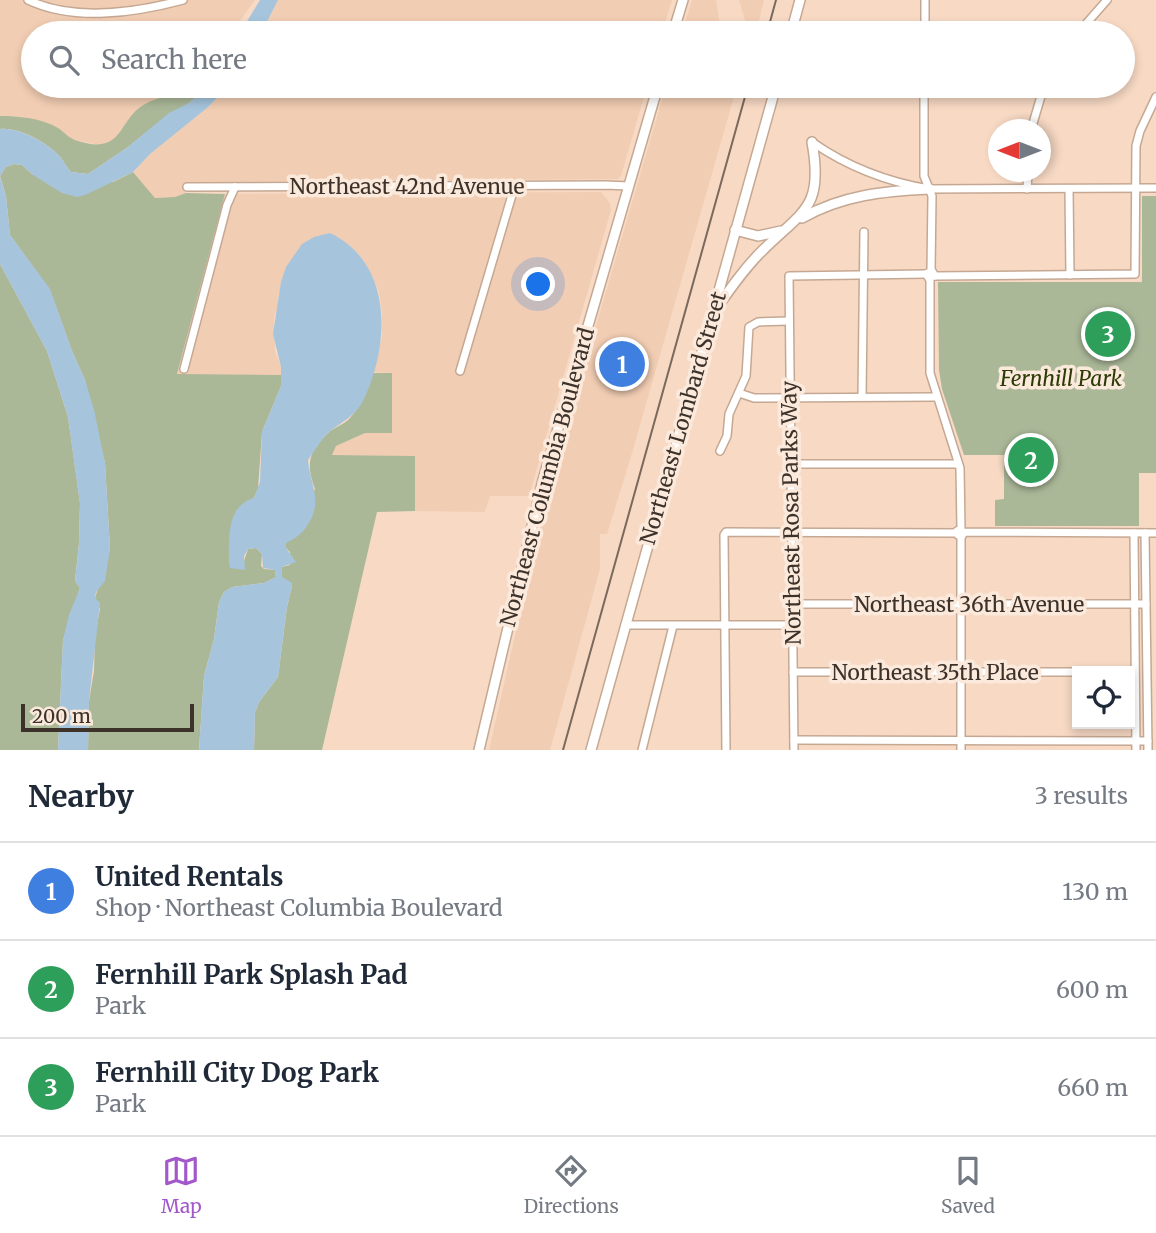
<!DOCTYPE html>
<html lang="en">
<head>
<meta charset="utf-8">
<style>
  :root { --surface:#fff; --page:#f6f6f7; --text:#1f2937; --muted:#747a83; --line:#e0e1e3; --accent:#a258ca }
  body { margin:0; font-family:Merriweather,serif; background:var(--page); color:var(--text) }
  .controls { position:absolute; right:21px; bottom:21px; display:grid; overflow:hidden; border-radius:0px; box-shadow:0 4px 10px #0003 }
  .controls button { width:63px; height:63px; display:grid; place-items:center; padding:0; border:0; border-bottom:2px solid var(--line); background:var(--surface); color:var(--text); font:35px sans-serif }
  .compass { position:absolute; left:988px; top:119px; width:63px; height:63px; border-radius:50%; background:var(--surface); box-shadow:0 4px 10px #0003; rotate:270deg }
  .scale { position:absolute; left:21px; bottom:18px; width:173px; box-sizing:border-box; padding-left:7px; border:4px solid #3d322a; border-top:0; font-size:19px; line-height:24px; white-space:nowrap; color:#3d322a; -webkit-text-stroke:5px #fbe9dc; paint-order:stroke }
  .you { position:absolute; left:539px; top:285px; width:24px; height:24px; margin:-18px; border:5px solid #fff; border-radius:50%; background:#1a73e8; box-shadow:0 0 0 10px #1a73e833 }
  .badge { display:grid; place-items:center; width:46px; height:46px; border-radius:50%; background:var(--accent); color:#fff; font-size:23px; font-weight:700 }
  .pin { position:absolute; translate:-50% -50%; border:4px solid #fff; box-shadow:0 2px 7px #0006 }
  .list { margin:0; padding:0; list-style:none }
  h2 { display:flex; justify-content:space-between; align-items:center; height:91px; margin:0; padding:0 28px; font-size:30px }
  h2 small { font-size:23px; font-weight:400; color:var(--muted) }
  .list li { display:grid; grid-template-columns:46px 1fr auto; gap:21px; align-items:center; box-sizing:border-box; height:98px; padding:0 28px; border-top:2px solid var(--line) }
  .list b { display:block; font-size:26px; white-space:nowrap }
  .list p { margin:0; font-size:23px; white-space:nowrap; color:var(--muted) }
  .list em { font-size:23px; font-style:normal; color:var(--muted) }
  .icon { flex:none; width:38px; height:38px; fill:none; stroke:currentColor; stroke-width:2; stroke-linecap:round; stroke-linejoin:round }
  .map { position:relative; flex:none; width:1156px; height:750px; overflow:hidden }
  .search { position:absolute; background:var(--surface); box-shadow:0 4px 10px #0003; left:21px; right:21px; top:21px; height:77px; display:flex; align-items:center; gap:18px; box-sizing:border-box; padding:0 24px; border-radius:38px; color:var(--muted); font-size:26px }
  .sheet { height:385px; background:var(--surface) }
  nav { display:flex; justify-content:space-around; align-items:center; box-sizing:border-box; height:98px; border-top:2px solid var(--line); background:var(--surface); font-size:19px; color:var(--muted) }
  nav a { display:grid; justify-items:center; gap:4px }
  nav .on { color:var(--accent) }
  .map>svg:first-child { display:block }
  .built { fill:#f1cdb3 }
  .green { fill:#abb898 }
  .water { fill:#a6c5dd }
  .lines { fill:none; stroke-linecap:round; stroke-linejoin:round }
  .minor-casing { stroke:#c5a893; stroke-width:10 }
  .major-casing { stroke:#c5a893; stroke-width:12 }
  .minor { stroke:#fff; stroke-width:7 }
  .major { stroke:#fff; stroke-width:9 }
  .rail { stroke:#7a695c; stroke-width:2 }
  .labels { text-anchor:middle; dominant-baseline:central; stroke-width:7; stroke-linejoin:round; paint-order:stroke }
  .street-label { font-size:21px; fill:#3d322a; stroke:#fbe9dc }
  .park-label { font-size:21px; font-style:italic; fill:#2c3b06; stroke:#fbe9dc }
</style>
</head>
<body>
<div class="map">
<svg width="1156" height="750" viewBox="0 0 1156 750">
  <rect width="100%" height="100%" fill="#f7d9c4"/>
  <!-- built -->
  <g class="built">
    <polygon points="0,0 255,0 231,33 33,33 33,86 194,86 174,97 148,103 133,115 116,139 101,145 74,140 55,127 23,117 0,116"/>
    <polygon points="278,0 672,0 662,33 262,33"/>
    <polygon points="692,0 716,0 721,33 682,33"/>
    <polygon points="739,0 764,0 756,33 749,33"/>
    <polygon points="229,86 647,86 621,176 618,179 222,182 222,187 185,188 186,193 175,197 155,198 133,172 150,154 207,108"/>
    <polygon points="666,86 737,86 632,453 607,534 600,534 600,569 550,750 489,750 538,534 559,453"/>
    <polygon points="601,192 610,203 611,210 529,496 490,496 485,512 415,511 415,456 332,455 336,446 365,433 392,433 392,373 373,372 382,337 382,312 379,292 372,276 278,294 279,303 274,317 275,351 281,367 281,375 177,375 225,194"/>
  </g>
  <!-- green -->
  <g class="green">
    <path d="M194,86H209L189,103L169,114L128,147L88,174L71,172C67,167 64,163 61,158C49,143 19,127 0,129V116C19,116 41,118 58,128C64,132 69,138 75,140C127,158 116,116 149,102C165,95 176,97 194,86Z"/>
    <polygon points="14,164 22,165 33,175 113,182 133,172 155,198 175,197 186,193 225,194 177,374 281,375 281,386 262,432 258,489 254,498 236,511 244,561 248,549 256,548 262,554 261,566 264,569 275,570 276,577 264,583 232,587 224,592 219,602 214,639 204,676 199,750 88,750 89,701 94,671 95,635 100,609 95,598 110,549 105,463 85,380 72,351 50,290 10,235 6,196 0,176 6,167"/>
    <polygon points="1142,196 1156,196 1156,473 1139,473 1139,526 995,526 995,500 1004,499 1004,455 964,455 942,389 939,370 938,282 1142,282"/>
    <polygon points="0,264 47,351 68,417 80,503 79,543 75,581 80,588 63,640 58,750 0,750"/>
    <path d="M373,373H392V433H365L336,446L332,455L415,456V511L377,512L322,750H254L255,713L259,702L278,677L287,607L292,586L282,577V567L290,565V552L285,547L286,543L315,489C306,465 308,452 327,434C334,427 344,425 350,418C362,404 367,389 373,373Z"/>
  </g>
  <!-- water -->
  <g class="water">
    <polygon points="260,0 278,0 262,32 240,33"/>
    <path d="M209,86H229L207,108L150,154L133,172L85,195L77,197L62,193L33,175L22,165L14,164L6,167L0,176V129C18,127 49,143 61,158C64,163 67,167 71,172L88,174L128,147L169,113L189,103Z"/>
    <polygon points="0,177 6,196 10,235 50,289 72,351 85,380 94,410 105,463 110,549 105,581 96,592 95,598 100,603 89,701 88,750 58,750 63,640 69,615 80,588 75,581 79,543 80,504 68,417 47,351 0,264"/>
    <path d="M330,233C394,264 390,346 363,401C354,418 340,422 327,434C320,441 314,452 308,460C310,483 322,499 310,521C303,533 298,537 286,543V548L296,562L282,567V577L292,583V586L287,607L278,677L259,702L255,713L254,750H199L204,676L214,639L219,602L224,592L232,587L264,583L276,577L275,570L263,568L262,554L256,548L248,549L244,556L245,570L230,568L229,563C229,539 226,506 254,498L260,482L262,432L281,386V367L273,334L281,282L286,267L302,244L314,237Z"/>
  </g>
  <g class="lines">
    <!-- minor casing -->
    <g class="minor-casing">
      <g id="minor">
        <path d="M28,0C75,22 134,13 183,0"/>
        <polyline points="925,33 925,0"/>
        <polyline points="1078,33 1107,0"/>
        <polyline points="924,86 924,176 932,196 931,271"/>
        <polyline points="1031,130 1044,86"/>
        <path d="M812,142C848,167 887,182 930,189L1156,188"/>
        <polyline points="187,187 606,185 628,186"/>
        <polyline points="1027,189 1028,172"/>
        <polyline points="1069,189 1070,275"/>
        <polyline points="935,276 932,271 926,274 930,280 930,373 960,468 961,529 957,531 958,535 962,536 964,532 1156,533"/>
        <polyline points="935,276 1135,274 1136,146 1140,131 1156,97"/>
        <polyline points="184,369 227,205 235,187"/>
        <polyline points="460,371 515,185"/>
        <polyline points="739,393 754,398 936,397"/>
        <polyline points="862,397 864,232"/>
        <polyline points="720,451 727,436 729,414 746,376 749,327 758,322 789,321"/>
        <polyline points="791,464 958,464"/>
        <polyline points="1134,533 1136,750"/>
        <polyline points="1145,533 1148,750"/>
        <polyline points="961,536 961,750"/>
        <polyline points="792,604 1146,604"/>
        <polyline points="625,625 792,625"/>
        <polyline points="793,672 1077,672"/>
        <polyline points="794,740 1148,741"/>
        <polyline points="642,750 673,626"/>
        <polyline points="726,750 724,535 726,532 957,533"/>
        <polyline points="794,750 789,276 926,274"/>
      </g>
    </g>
    <!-- major casing -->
    <g class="major-casing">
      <g id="major">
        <polyline points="673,33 683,0"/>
        <polyline points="791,33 800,0"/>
        <path d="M802,218C843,195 884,191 930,189"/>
        <polyline points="735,230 758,236 781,231"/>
        <path d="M716,309C730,289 744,269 761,252C803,210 824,209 812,142"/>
        <polyline points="479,750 543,480 658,86"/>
        <polyline points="591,750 776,86"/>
      </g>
    </g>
    <!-- minor -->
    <use href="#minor" class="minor"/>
    <!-- major -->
    <use href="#major" class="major"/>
    <!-- rail -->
    <g class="rail">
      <polyline points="767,33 776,0"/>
      <polyline points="563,750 748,86"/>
    </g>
  </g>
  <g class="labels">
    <!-- street labels -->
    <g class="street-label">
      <text x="407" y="186">Northeast 42nd Avenue</text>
      <text transform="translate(683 418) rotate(-74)">Northeast Lombard Street</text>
      <text transform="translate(547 477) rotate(-75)">Northeast Columbia Boulevard</text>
      <text transform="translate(791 513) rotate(-91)">Northeast Rosa Parks Way</text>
      <text x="969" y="604">Northeast 36th Avenue</text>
      <text x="935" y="672">Northeast 35th Place</text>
    </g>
    <!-- park labels -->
    <g class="park-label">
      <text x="1061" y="378">Fernhill Park</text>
    </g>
  </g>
</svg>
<div class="controls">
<button><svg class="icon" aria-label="locate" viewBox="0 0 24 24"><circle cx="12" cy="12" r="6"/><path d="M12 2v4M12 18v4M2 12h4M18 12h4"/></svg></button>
</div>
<svg class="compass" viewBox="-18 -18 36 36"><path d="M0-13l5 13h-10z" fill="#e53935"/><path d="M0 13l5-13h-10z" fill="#747a83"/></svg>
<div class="scale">200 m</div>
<div class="you"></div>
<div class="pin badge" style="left:622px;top:364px;background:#3f7fe0">1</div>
<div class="pin badge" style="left:1031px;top:460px;background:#2e9e5b">2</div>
<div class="pin badge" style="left:1108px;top:334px;background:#2e9e5b">3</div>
<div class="search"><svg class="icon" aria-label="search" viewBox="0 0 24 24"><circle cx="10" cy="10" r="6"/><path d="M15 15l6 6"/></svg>Search here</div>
</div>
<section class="sheet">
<h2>Nearby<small>3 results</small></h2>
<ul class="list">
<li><span class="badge" style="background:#3f7fe0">1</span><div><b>United Rentals</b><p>Shop · Northeast Columbia Boulevard</p></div><em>130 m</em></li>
<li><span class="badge" style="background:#2e9e5b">2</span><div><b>Fernhill Park Splash Pad</b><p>Park</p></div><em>600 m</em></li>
<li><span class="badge" style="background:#2e9e5b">3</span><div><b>Fernhill City Dog Park</b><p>Park</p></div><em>660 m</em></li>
</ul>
</section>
<nav>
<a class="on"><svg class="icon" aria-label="map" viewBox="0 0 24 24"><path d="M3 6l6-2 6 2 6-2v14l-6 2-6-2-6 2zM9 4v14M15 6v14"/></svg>Map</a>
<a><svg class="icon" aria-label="directions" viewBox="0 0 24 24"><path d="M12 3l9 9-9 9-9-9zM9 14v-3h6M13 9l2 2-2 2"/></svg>Directions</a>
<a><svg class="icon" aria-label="saved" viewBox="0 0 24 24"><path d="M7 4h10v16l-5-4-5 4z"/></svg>Saved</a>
</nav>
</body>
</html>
